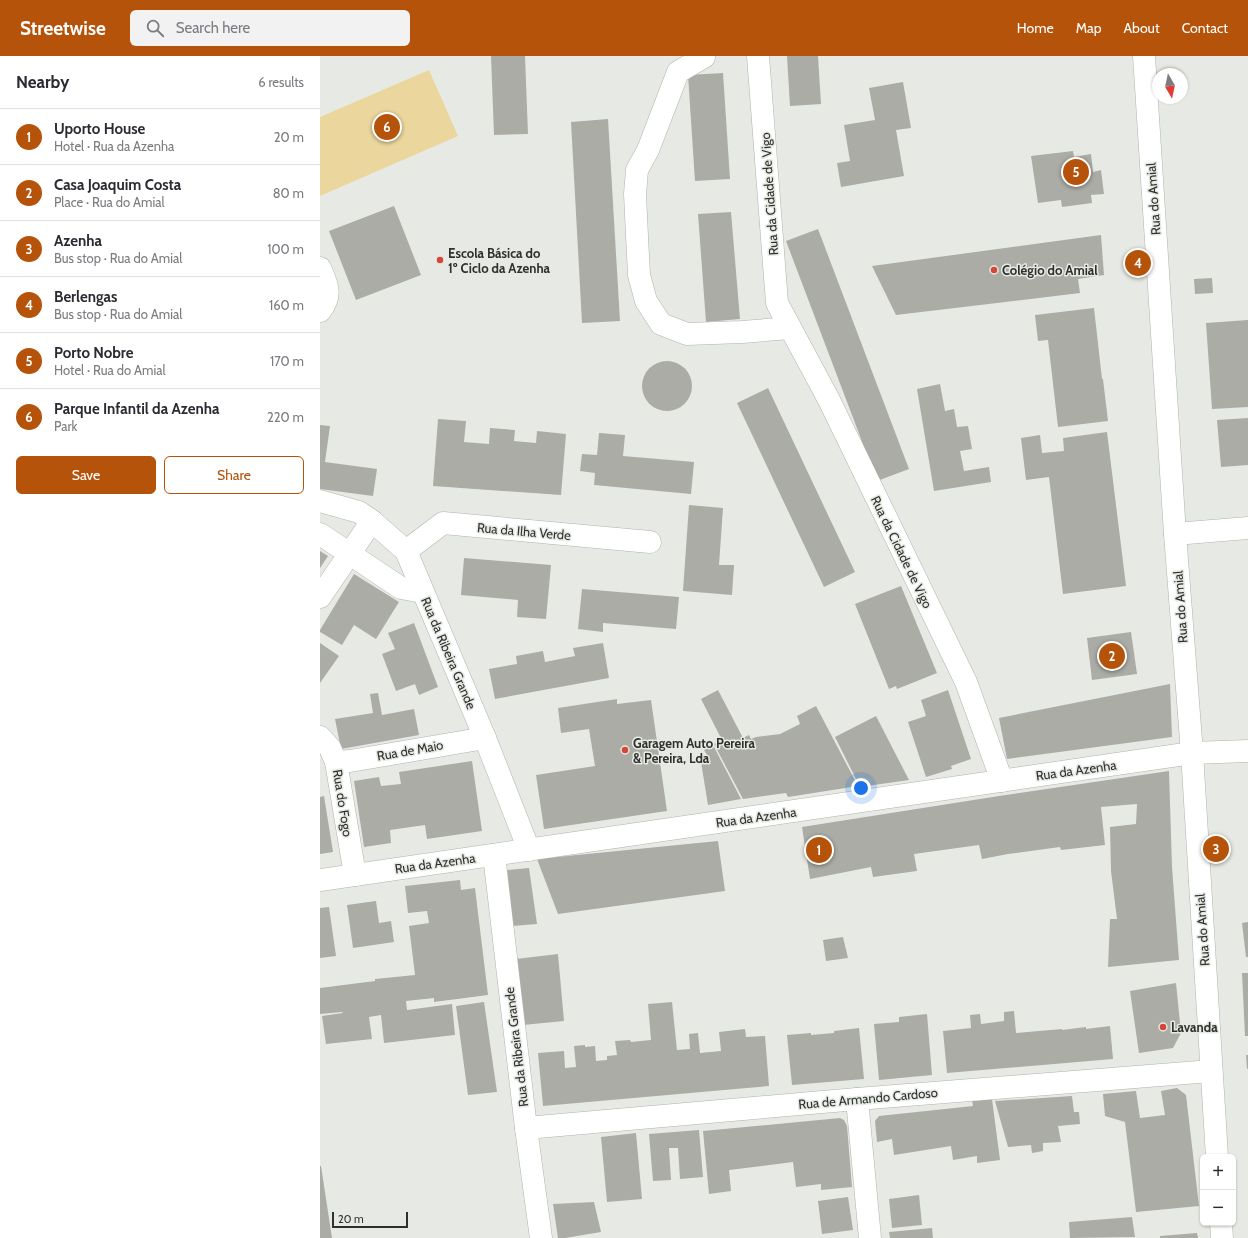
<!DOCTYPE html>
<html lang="en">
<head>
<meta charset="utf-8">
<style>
  :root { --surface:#fff; --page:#f2f2f3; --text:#2b2b33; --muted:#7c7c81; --line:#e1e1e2; --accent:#b45309 }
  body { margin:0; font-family:Cabin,sans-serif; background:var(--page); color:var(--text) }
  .controls { position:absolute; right:12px; bottom:12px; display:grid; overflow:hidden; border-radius:6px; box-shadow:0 1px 3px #0004 }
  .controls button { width:36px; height:36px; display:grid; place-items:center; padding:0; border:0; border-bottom:1px solid var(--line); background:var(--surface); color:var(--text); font:20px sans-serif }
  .compass { position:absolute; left:832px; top:12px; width:36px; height:36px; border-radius:50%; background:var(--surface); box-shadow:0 1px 3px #0004; rotate:171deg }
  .scale { position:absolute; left:12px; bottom:10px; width:76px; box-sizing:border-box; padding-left:4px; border:2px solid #2f312e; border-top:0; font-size:11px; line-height:14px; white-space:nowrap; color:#2f312e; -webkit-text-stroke:3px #e7eae4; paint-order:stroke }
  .you { position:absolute; left:541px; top:732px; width:14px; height:14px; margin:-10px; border:3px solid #fff; border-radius:50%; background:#1a73e8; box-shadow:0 0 0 6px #1a73e833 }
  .badge { display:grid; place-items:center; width:26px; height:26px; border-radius:50%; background:var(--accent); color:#fff; font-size:13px; font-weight:700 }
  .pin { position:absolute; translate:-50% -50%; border:2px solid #fff; box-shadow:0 1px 4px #0006 }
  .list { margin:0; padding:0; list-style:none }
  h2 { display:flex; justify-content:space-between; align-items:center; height:52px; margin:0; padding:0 16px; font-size:17px }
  h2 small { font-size:13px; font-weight:400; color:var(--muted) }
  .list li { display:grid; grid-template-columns:26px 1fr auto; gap:12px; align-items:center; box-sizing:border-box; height:56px; padding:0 16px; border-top:1px solid var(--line) }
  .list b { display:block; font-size:15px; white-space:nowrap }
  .list p { margin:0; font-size:13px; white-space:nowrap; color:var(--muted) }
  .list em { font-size:13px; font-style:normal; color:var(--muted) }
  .actions { display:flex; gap:8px; padding:12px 16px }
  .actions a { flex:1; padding:9px 0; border:1px solid var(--accent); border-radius:6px; text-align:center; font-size:14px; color:var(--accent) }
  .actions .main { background:var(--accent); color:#fff }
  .icon { flex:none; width:22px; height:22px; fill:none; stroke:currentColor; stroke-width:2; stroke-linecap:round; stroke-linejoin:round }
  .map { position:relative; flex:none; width:928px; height:1182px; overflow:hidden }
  header { display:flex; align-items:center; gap:24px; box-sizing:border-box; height:56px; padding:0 20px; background:var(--accent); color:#fff }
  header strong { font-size:19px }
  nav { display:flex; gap:22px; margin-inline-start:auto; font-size:14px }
  .search { width:280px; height:36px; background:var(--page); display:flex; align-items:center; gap:10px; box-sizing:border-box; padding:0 14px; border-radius:6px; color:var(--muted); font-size:15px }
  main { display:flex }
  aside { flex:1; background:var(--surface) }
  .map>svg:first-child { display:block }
  .green { fill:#ebd69e }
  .building { fill:#abaca5 }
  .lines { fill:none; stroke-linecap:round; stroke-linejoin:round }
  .minor-casing { stroke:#b0b3ad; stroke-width:23 }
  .major-casing { stroke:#b0b3ad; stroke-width:23 }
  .minor { stroke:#fff; stroke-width:22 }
  .major { stroke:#fff; stroke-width:22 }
  .poi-dot { fill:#d44736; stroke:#e7eae4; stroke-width:1.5 }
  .labels { text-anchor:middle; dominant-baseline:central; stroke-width:3; stroke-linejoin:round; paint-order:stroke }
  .street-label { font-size:13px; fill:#2f312e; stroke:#e7eae4 }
  .poi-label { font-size:13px; font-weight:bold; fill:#2f312e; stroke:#e7eae4; text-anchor:start }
</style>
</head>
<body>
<header>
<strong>Streetwise</strong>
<div class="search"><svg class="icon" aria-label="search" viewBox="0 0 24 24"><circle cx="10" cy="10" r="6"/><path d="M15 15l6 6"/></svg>Search here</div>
<nav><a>Home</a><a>Map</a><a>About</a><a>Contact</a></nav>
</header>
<main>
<aside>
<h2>Nearby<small>6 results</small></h2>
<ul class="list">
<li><span class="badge">1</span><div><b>Uporto House</b><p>Hotel · Rua da Azenha</p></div><em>20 m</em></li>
<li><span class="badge">2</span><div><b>Casa Joaquim Costa</b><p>Place · Rua do Amial</p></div><em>80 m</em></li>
<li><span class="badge">3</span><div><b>Azenha</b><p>Bus stop · Rua do Amial</p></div><em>100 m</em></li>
<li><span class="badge">4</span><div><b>Berlengas</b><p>Bus stop · Rua do Amial</p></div><em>160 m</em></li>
<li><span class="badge">5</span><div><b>Porto Nobre</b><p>Hotel · Rua do Amial</p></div><em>170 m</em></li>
<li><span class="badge">6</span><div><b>Parque Infantil da Azenha</b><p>Park</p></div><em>220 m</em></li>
</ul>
<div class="actions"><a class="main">Save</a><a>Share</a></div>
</aside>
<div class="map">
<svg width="928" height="1182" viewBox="0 0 928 1182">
  <rect width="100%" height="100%" fill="#e7eae4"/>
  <!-- green -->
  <polygon class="green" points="109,14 138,80 0,140 0,61"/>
  <!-- building -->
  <g class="building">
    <polygon points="171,0 205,0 208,78 174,79"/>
    <polygon points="467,0 498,0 501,48 470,50"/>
    <polygon points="403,17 410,123 375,125 368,19"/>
    <polygon points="583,26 591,72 576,74 584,120 521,131 517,107 530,105 524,69 555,64 549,32"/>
    <polygon points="288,63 300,265 262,267 251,66"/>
    <polygon points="753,95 754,101 771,98 773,116 781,114 784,138 771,139 772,147 742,151 741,144 718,147 711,100"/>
    <polygon points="74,150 101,219 36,244 9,175"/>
    <polygon points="411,156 420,263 386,266 378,158"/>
    <polygon points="498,173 589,413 557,425 466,185"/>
    <polygon points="781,179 784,219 758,223 760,237 576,259 552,210"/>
    <polygon points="892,222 893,237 875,238 874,223"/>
    <polygon points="774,252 782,323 783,323 788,365 738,371 728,284 718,285 715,259"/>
    <polygon points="928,264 928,351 892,353 886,267"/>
    <circle cx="347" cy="330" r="25"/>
    <polygon points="620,328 625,355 634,353 637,371 648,370 652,393 640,395 644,415 669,411 671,426 614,435 597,333"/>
    <polygon points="448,332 535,516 504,531 417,347"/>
    <polygon points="928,362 928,409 901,411 897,364"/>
    <polygon points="118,363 146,365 144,386 169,388 170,372 195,374 194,385 216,387 217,375 246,378 241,439 113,430"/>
    <polygon points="0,369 10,370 5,406 57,413 53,440 0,433"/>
    <polygon points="787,376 806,530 743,538 729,421 706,424 701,382 720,379 722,397 744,395 743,382"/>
    <polygon points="279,377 305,379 303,400 374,406 371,438 274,429 275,417 260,415 262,398 277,399"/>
    <polygon points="369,449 403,452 399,509 414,509 412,539 363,535"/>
    <polygon points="0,495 8,500 0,512"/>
    <polygon points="144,502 231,509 226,563 197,561 198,544 141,539"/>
    <polygon points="34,518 79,546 56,583 34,569 22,589 0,576 0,574"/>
    <polygon points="581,530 617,617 577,633 576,630 569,633 535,548"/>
    <polygon points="262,533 359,541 356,573 283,567 283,576 258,573"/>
    <polygon points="94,567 118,631 99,639 95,628 76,635 62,598 75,593 68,577"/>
    <polygon points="811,576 817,618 772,624 767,582"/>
    <polygon points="0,587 19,600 0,627"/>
    <polygon points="283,587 289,622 175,643 169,613 197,608 196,600 223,595 225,606 255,600 253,592"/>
    <polygon points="850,628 852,681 687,703 679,662"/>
    <polygon points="398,634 423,682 429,679 431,683 436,681 460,678 480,668 477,660 496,650 538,730 468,741 466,737 423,743 394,688 402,684 381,643"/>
    <polygon points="628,634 651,703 631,710 632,713 606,721 588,666 606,660 601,644"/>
    <polygon points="58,637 62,659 94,653 99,679 21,693 15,663 53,657 50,638"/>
    <polygon points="297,643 297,648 331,644 347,755 224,773 216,719 275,710 269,673 241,677 238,652"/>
    <polygon points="556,660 589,724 540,731 515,681"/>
    <polygon points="393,689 421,743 388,749 380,700 387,699 384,694"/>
    <polygon points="152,705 162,775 107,783 105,769 70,774 71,787 44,791 34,725 59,721 61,730 81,728 79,716"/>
    <polygon points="849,715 852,811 859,904 788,911 790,863 797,863 791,815 790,771 816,768 817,748 781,751 785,789 741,794 740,791 688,798 662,803 659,789 594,798 597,815 553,821 551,811 490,823 482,771 679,740"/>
    <polygon points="4,740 13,796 0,798 0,741"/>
    <polygon points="398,785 405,835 238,858 217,803"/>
    <polygon points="209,812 217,868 192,870 187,814"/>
    <polygon points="140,824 141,834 155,832 168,939 114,946 114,942 86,945 87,954 132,948 135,979 64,987 61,959 49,961 52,983 6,988 2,960 23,957 22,956 0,958 0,932 55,925 55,923 95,919 89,870 109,867 107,855 88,857 85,830"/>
    <polygon points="56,845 59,867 71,865 74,886 33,892 27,849"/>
    <polygon points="9,851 16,900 0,902 0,852"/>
    <polygon points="928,866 928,901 926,901 922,867"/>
    <polygon points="523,881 528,902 506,905 503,884"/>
    <polygon points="238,898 244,965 203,969 196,903"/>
    <polygon points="922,917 928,917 928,980 925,980"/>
    <polygon points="856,927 861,977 853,992 819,997 810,935"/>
    <polygon points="164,946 177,1036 148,1039 136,950"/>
    <polygon points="352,946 357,994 370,993 369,978 378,977 380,997 401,995 399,976 425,973 426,981 445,980 449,1030 223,1050 218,997 244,995 245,1012 256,1011 254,990 265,989 265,991 275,990 276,1005 287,1004 287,1000 297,999 295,985 310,984 311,986 331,984 328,948"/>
    <polygon points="694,955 696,977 742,973 742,974 766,971 766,973 790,970 793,1003 627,1017 623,975 651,972 650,959 660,958 661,968 684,965 684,956"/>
    <polygon points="607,958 612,1019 559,1024 554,968 579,966 579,961"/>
    <polygon points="539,972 544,1023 472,1029 467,979 491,977 491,979 514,977 514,975"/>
    <polygon points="926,999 928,999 928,1013 927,1013"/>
    <polygon points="857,1032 866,1039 879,1150 816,1156 805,1066 785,1060 783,1038 816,1035 820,1062 845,1059 841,1035"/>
    <polygon points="752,1040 754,1056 759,1056 760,1068 738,1070 741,1086 723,1087 723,1095 712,1097 711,1089 688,1091 675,1045"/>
    <polygon points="672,1043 680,1104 657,1107 657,1100 633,1104 631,1090 574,1099 572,1083 557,1086 555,1065 559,1060 653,1050 652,1044"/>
    <polygon points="520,1062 524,1064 527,1070 532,1131 501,1134 501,1128 476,1131 473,1106 409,1114 411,1135 389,1138 383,1075"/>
    <polygon points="379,1074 383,1121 360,1123 358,1092 349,1092 351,1124 333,1125 329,1078"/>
    <polygon points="316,1077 322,1143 287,1146 281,1081"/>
    <polygon points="0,1110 1,1110 12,1182 0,1182"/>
    <polygon points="599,1139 602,1169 572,1172 569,1143"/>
    <polygon points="528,1141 533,1174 502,1178 498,1145"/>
    <polygon points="274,1146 281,1176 245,1182 238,1182 233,1148"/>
    <polygon points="812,1161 815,1181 750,1182 749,1166"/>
    <polygon points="612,1172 613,1182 570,1182 569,1176"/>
    <polygon points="877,1177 878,1182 840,1182 840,1180"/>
  </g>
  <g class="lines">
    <!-- minor casing -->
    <g class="minor-casing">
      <g id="minor">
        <polyline points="438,0 457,247 509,344 646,626 682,725"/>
        <polyline points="384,1 358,16 328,94 317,114 315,138 317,180 319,219 326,245 341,268 367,278 422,276 470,272"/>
        <path d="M0,212C7,228 13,239 0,255"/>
        <polyline points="0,445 39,456 52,465 86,495 165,682 209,794"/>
        <polyline points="0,478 81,532 103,536"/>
        <polyline points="855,478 928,472"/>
        <polyline points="86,495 123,467 330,486"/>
        <polyline points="0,541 52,465"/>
        <polyline points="0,681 10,692 16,706 35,819"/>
        <polyline points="16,706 30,705 165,682"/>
        <polyline points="174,799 206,1072 221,1182"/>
        <polyline points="0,824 872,697 928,695"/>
        <polyline points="537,1043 550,1182"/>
        <polyline points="206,1072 537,1043 891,1015"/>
      </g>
    </g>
    <!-- major casing -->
    <g class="major-casing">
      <g id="major">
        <polyline points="824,0 855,478 872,697 897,1101"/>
        <polyline points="901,1167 902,1182"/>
      </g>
    </g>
    <!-- minor -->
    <use href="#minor" class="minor"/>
    <!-- major -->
    <use href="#major" class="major"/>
  </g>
  <!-- markers -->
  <g class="poi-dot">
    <circle cx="120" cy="204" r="4"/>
    <circle cx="674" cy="214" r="4"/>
    <circle cx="305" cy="694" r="4"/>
    <circle cx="843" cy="971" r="4"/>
  </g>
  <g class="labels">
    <!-- street labels -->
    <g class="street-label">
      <text transform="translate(449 138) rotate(-94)">Rua da Cidade de Vigo</text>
      <text transform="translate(833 143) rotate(-94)">Rua do Amial</text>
      <text transform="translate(204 475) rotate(5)">Rua da Ilha Verde</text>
      <text transform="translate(582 496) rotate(64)">Rua da Cidade de Vigo</text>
      <text transform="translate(860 551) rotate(-94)">Rua do Amial</text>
      <text transform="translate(129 597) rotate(67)">Rua da Ribeira Grande</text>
      <text transform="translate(90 694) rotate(-10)">Rua de Maio</text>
      <text transform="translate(756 714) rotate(-8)">Rua da Azenha</text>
      <text transform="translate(23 747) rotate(81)">Rua do Fogo</text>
      <text transform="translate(436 761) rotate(-8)">Rua da Azenha</text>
      <text transform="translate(115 807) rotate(-8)">Rua da Azenha</text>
      <text transform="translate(882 874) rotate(-94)">Rua do Amial</text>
      <text transform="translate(196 991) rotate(-97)">Rua da Ribeira Grande</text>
      <text transform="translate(548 1042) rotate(-5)">Rua de Armando Cardoso</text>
    </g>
    <!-- poi labels -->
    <g class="poi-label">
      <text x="128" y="197">Escola Básica do<tspan x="128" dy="15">1º Ciclo da Azenha</tspan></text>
      <text x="682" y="214">Colégio do Amial</text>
      <text x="313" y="687">Garagem Auto Pereira<tspan x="313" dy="15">&amp; Pereira, Lda</tspan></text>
      <text x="851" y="971">Lavanda</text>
    </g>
  </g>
</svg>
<div class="controls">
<button>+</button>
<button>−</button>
</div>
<svg class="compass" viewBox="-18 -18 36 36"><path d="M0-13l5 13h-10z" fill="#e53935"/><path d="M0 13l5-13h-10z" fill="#7c7c81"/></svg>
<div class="scale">20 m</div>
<div class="you"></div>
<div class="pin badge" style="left:499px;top:794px">1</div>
<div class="pin badge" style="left:792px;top:600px">2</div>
<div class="pin badge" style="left:896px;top:793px">3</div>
<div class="pin badge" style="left:818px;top:207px">4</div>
<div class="pin badge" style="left:756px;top:116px">5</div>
<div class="pin badge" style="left:67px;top:71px">6</div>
</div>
</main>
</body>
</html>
